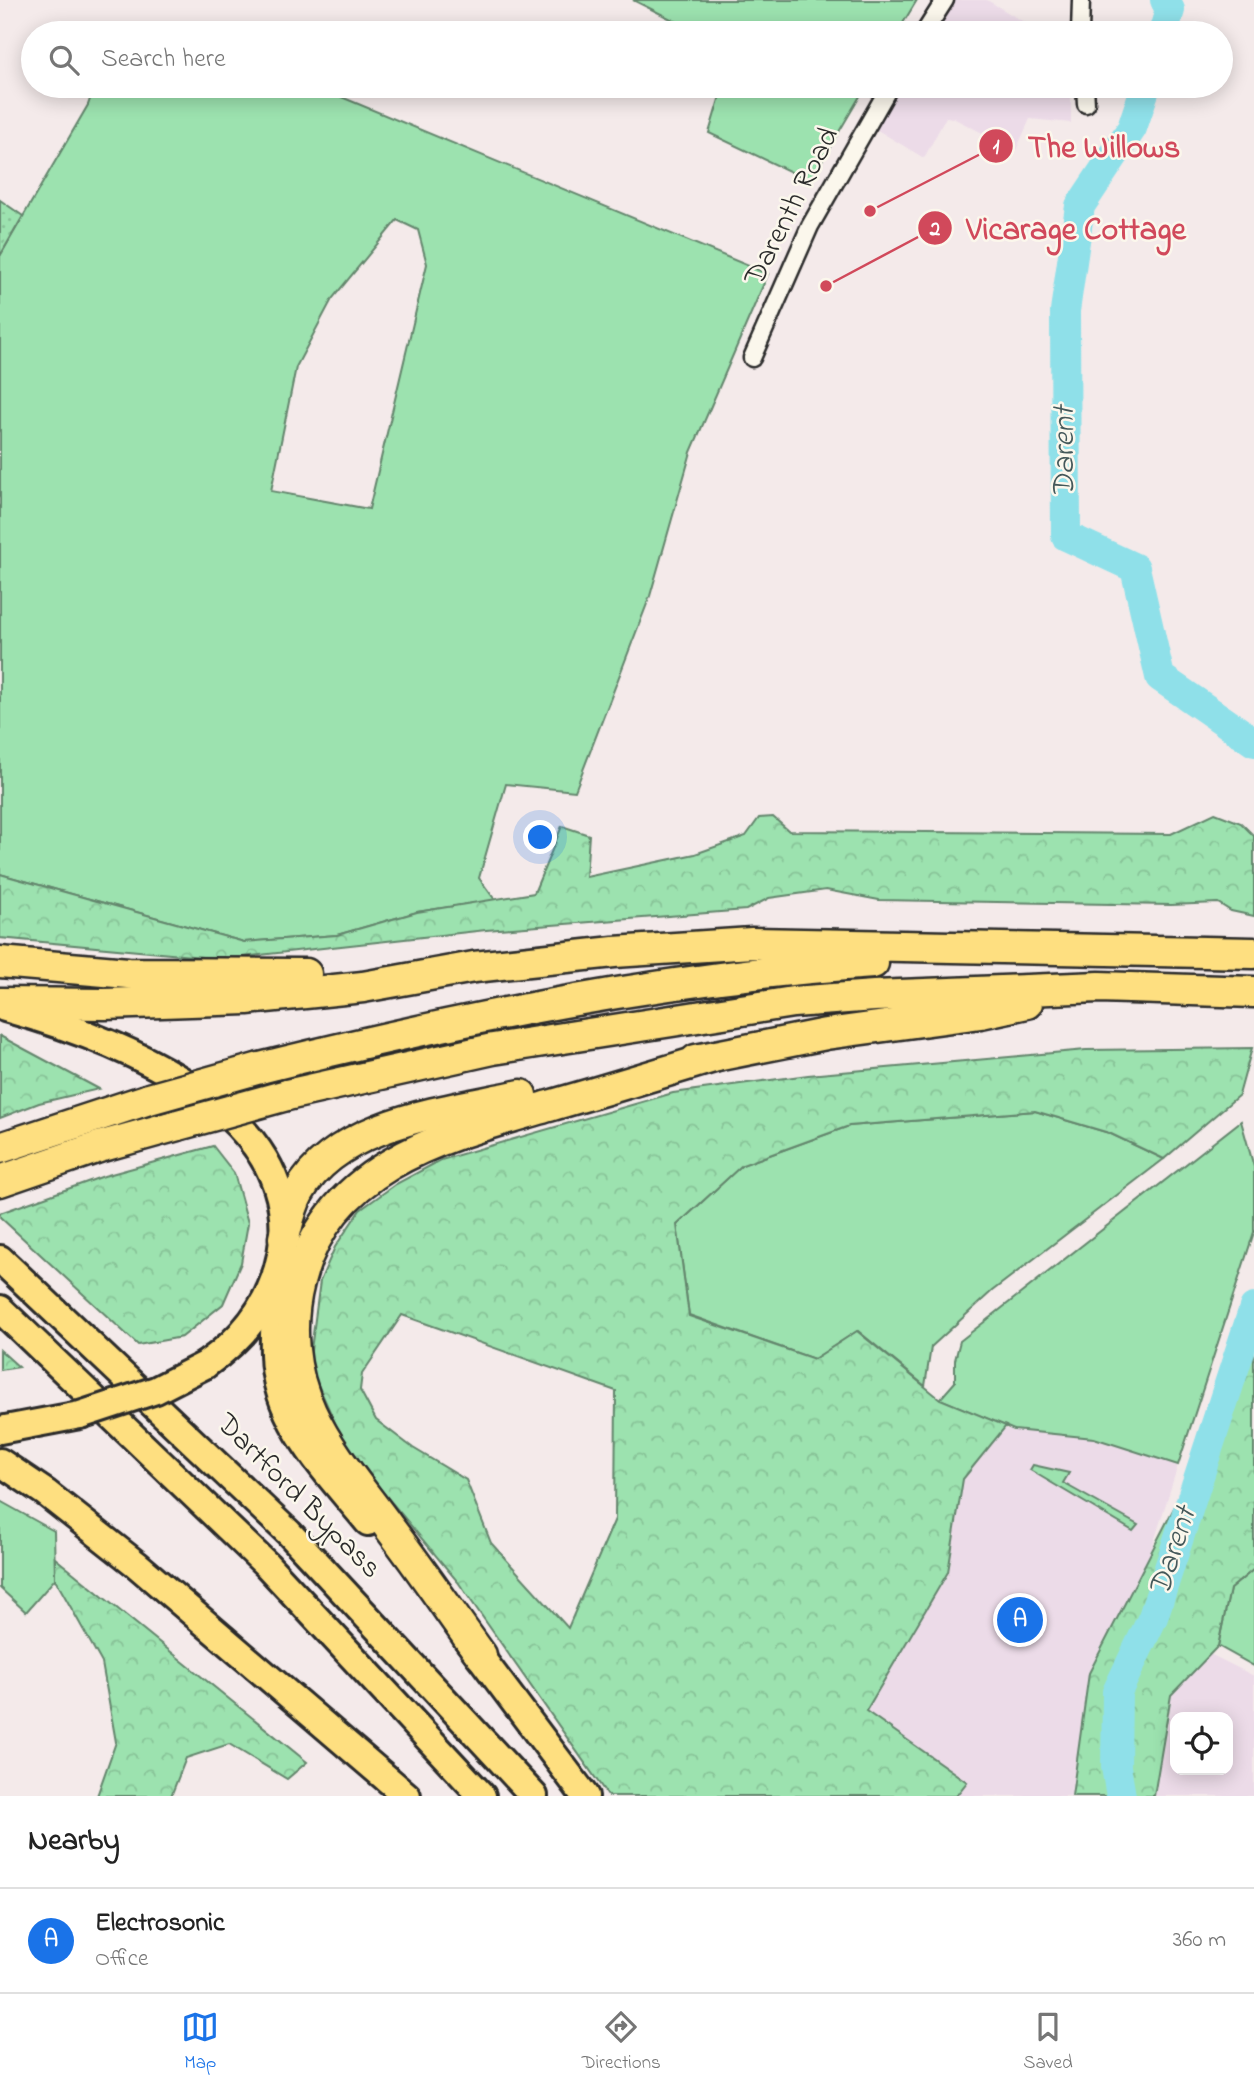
<!DOCTYPE html>
<html lang="en">
<head>
<meta charset="utf-8">
<style>
  :root { --surface:#fff; --page:#f6f6f6; --text:#222; --muted:#767676; --line:#e0e0e0; --accent:#1a73e8 }
  body { margin:0; font-family:"Indie Flower",sans-serif; background:var(--page); color:var(--text) }
  .controls { position:absolute; right:21px; bottom:21px; display:grid; overflow:hidden; border-radius:14px; box-shadow:0 4px 18px #0003 }
  .controls button { width:63px; height:63px; display:grid; place-items:center; padding:0; border:0; border-bottom:2px solid var(--line); background:var(--surface); color:var(--text); font:35px sans-serif }
  .you { position:absolute; left:541px; top:838px; width:24px; height:24px; margin:-18px; border:5px solid #fff; border-radius:50%; background:#1a73e8; box-shadow:0 0 0 10px #1a73e833 }
  .badge { display:grid; place-items:center; width:46px; height:46px; border-radius:50%; background:var(--accent); color:#fff; font-size:23px; font-weight:700 }
  .pin { position:absolute; translate:-50% -50%; border:4px solid #fff; box-shadow:0 2px 7px #0006 }
  .list { margin:0; padding:0; list-style:none }
  h2 { display:flex; justify-content:space-between; align-items:center; height:91px; margin:0; padding:0 28px; font-size:30px }
  h2 small { font-size:23px; font-weight:400; color:var(--muted) }
  .list li { display:grid; grid-template-columns:46px 1fr auto; gap:21px; align-items:center; box-sizing:border-box; height:105px; padding:0 28px; border-top:2px solid var(--line) }
  .list b { display:block; font-size:26px; white-space:nowrap }
  .list p { margin:0; font-size:23px; white-space:nowrap; color:var(--muted) }
  .list em { font-size:23px; font-style:normal; color:var(--muted) }
  .icon { flex:none; width:38px; height:38px; fill:none; stroke:currentColor; stroke-width:2; stroke-linecap:round; stroke-linejoin:round }
  .map { position:relative; flex:none; width:1254px; height:1796px; overflow:hidden }
  .search { position:absolute; background:var(--surface); box-shadow:0 4px 18px #0003; left:21px; right:21px; top:21px; height:77px; display:flex; align-items:center; gap:18px; box-sizing:border-box; padding:0 24px; border-radius:38px; color:var(--muted); font-size:26px }
  .sheet { height:196px; background:var(--surface) }
  nav { display:flex; justify-content:space-around; align-items:center; box-sizing:border-box; height:98px; border-top:2px solid var(--line); background:var(--surface); font-size:19px; color:var(--muted) }
  nav a { display:grid; justify-items:center; gap:4px }
  nav .on { color:var(--accent) }
  .map>svg:first-child { display:block }
  .built { fill:#ecdbe8; fill-rule:evenodd }
  .grass { fill:#9ce2af; stroke:#64866d; stroke-width:2; fill-rule:evenodd }
  .forest { fill:url(#forest-crowns); stroke:#64866d; stroke-width:2; fill-rule:evenodd }
  .garden { fill:url(#garden-dots); stroke:#64866d; stroke-width:2 }
  .lines { fill:none; stroke-linecap:round; stroke-linejoin:round }
  .river { stroke:#8fe0e9; stroke-width:30 }
  .minor-casing { stroke:#2b2b2b; stroke-width:21 }
  .trunk-casing { stroke:#2b2b2b; stroke-width:32 }
  .motorway-casing { stroke:#2b2b2b; stroke-width:35 }
  .minor { stroke:#fbf7ec; stroke-width:16 }
  .trunk { stroke:#fedf80; stroke-width:26 }
  .motorway { stroke:#fedf80; stroke-width:30 }
  .trunk-bridge-casing { stroke:#2b2b2b; stroke-width:32; stroke-linecap:butt }
  .motorway-bridge-casing { stroke:#2b2b2b; stroke-width:35; stroke-linecap:butt }
  .trunk-bridge { stroke:#fedf80; stroke-width:26 }
  .motorway-bridge { stroke:#fedf80; stroke-width:30 }
  .labels { text-anchor:middle; dominant-baseline:central; stroke-width:5; stroke-linejoin:round; paint-order:stroke }
  .street-label { font-size:30px; fill:#2b2b2b; stroke:#fbf7ec }
  .water-label { font-size:32px; font-style:italic; fill:#44585a; stroke:#fbf7ec }
  .leader { fill:none; stroke:#d1495b; stroke-width:2.5 }
  .callout-dot { fill:#d1495b; stroke:#fbf7ec; stroke-width:2.5 }
  .mark-label { font-size:21px; text-anchor:middle; font-weight:bold; fill:#fff }
  .callout-label { font-size:32px; text-anchor:middle; font-weight:bold; fill:#d1495b; stroke:#fbf7ec; stroke-width:5; stroke-linejoin:round; paint-order:stroke }
</style>
</head>
<body>
<div class="map">
<svg width="1254" height="1796" viewBox="0 0 1254 1796">
  <defs>
    <pattern id="forest-crowns" width="20" height="18" patternUnits="userSpaceOnUse" patternTransform="scale(1.75)"><rect width="20" height="18" fill="#9ce2af"/><path d="M2 6a3 3 0 1 1 6 0M12 15a3 3 0 1 1 6 0" fill="none" stroke="#87c297"/></pattern>
    <pattern id="garden-dots" width="8" height="8" patternUnits="userSpaceOnUse" patternTransform="scale(1.75)"><rect width="8" height="8" fill="#9ce2af"/><path d="M2 2h.1M6 6h.1" fill="none" stroke="#87c297" stroke-width="1.8" stroke-linecap="round"/></pattern>
  </defs>
  <rect width="100%" height="100%" fill="#f4eaea"/>
  <filter id="ink" filterUnits="userSpaceOnUse"><feTurbulence type="fractalNoise" baseFrequency=".0143" numOctaves="2"/><feDisplacementMap in="SourceGraphic" scale="14" xChannelSelector="R" yChannelSelector="G"/><feConvolveMatrix kernelMatrix="1 2 1 2 8 2 1 2 1" color-interpolation-filters="sRGB"/></filter>
  <g filter="url(#ink)">
    <!-- built -->
    <g class="built">
      <polygon points="955,0 987,0 1042,33 935,33"/>
      <polygon points="902,86 1071,86 1071,123 1030,119 1016,150 953,118 946,117 924,158 869,125"/>
      <path d="M968,1425L1094,1438L1178,1465L1152,1548L1194,1646L1254,1676V1796H894L792,1708ZM1175,1717H1228V1770H1175Z"/>
    </g>
    <!-- grass -->
    <g class="grass">
      <polygon points="633,0 917,0 897,33 699,33"/>
      <path d="M315,86L768,274L691,452L650,596L575,791L506,784L479,878L495,900L417,912L337,935L244,942L0,874V256L88,105L92,93ZM397,220L418,230L427,264L369,509L271,491L296,367L332,299Z"/>
      <polygon points="723,86 866,86 810,181 709,133"/>
      <polygon points="1035,1111 1109,1133 1164,1159 992,1291 931,1347 925,1386 858,1331 814,1359 689,1315 677,1225 742,1165 849,1126"/>
      <polygon points="1241,1121 1254,1167 1254,1232 1178,1465 1094,1438 1014,1430 940,1399 955,1382 955,1360 960,1341"/>
      <polygon points="1033,1465 1069,1473 1063,1483 1138,1525 1133,1531 1030,1470"/>
      <polygon points="0,1501 54,1531 55,1579 26,1612 0,1588"/>
      <polygon points="1254,1569 1254,1666 1218,1646 1230,1589"/>
    </g>
    <!-- forest -->
    <g class="forest">
      <polygon points="1215,813 1241,823 1254,836 1254,916 1231,911 1218,903 1171,905 879,900 826,890 769,898 746,910 486,930 224,959 0,938 0,874 244,942 337,935 417,912 534,893 562,826 589,835 586,877 695,854 746,836 759,818 773,817 789,831 1171,834"/>
      <polygon points="0,1036 99,1089 39,1103 0,1118"/>
      <path d="M1252,1048L1239,1095L1164,1159L1109,1133L1035,1111L849,1126L742,1165L677,1225L689,1316L814,1359L857,1331L940,1399L1006,1426L963,1479L948,1572L866,1711L967,1782L956,1796H608L458,1582L382,1491L341,1436L309,1365L320,1281L335,1247L360,1210L396,1184L441,1160L673,1093L808,1075L1086,1050ZM402,1315L616,1391L615,1519L568,1628L491,1543L466,1480L413,1448L376,1420L360,1390L362,1374Z"/>
      <polygon points="213,1146 234,1173 248,1223 241,1263 223,1304 182,1337 138,1345 0,1217 0,1213 104,1176"/>
      <polygon points="1254,1325 1254,1569 1230,1589 1218,1646 1171,1695 1154,1796 1072,1796 1089,1673 1194,1469"/>
      <polygon points="0,1350 19,1367 0,1370"/>
      <polygon points="55,1558 307,1762 287,1779 229,1744 186,1758 171,1796 97,1796 116,1742 102,1663 55,1579"/>
    </g>
    <!-- garden -->
    <polygon class="garden" points="0,200 23,216 0,256"/>
    <g class="lines">
      <!-- river -->
      <g class="river">
        <polyline points="1163,33 1170,10 1165,0"/>
        <polyline points="1146,86 1132,128 1080,206 1065,311 1066,536 1135,568 1160,677 1254,742"/>
        <polyline points="1121,1796 1116,1767 1117,1692 1153,1617 1254,1308"/>
      </g>
      <!-- minor casing -->
      <g class="minor-casing">
        <g id="minor">
          <polyline points="924,33 945,0"/>
          <polyline points="1080,33 1081,0"/>
          <polyline points="1085,86 1086,104"/>
          <polyline points="752,358 810,226 890,86"/>
        </g>
      </g>
      <!-- trunk casing -->
      <g class="trunk-casing">
        <g id="trunk">
          <path d="M5,1008C113,1038 308,1110 281,1255C272,1302 244,1338 205,1365"/>
          <polyline points="0,1259 289,1533 534,1796"/>
          <path d="M278,1273C276,1300 273,1327 274,1354C275,1422 328,1473 368,1522"/>
          <polyline points="0,1309 267,1565 482,1796"/>
          <polyline points="0,1430 80,1415"/>
          <polyline points="0,1462 46,1493 136,1564 407,1796"/>
          <polyline points="467,1639 585,1796"/>
        </g>
      </g>
      <!-- motorway casing -->
      <g class="motorway-casing">
        <g id="motorway">
          <polyline points="0,962 128,973 306,974"/>
          <polyline points="0,1003 105,1004 247,999 363,987 474,967 614,952 752,943 1254,953"/>
          <polyline points="696,1060 826,1034 981,1013 1027,1003"/>
          <path d="M260,1068C462,1018 665,977 873,963"/>
          <polyline points="287,1095 493,1049 793,1002 874,996 1099,987 1254,992"/>
          <polyline points="0,1148 149,1099"/>
          <polyline points="0,1181 99,1147 178,1125"/>
          <path d="M284,1238C288,1222 291,1206 299,1192C339,1121 449,1111 521,1095"/>
          <path d="M481,1655C450,1612 420,1568 388,1526C361,1489 330,1453 311,1412C292,1371 288,1325 299,1282C330,1163 445,1136 549,1106C605,1090 661,1073 717,1056"/>
        </g>
      </g>
      <!-- minor -->
      <use href="#minor" class="minor"/>
      <!-- trunk -->
      <use href="#trunk" class="trunk"/>
      <!-- motorway -->
      <use href="#motorway" class="motorway"/>
      <!-- trunk-bridge casing -->
      <g class="trunk-bridge-casing">
        <polyline id="trunk-bridge" points="80,1415 156,1390 205,1365"/>
      </g>
      <!-- motorway-bridge casing -->
      <g class="motorway-bridge-casing">
        <g id="motorway-bridge">
          <polyline points="149,1099 260,1068"/>
          <polyline points="178,1125 287,1095"/>
        </g>
      </g>
      <!-- trunk-bridge -->
      <use href="#trunk-bridge" class="trunk-bridge"/>
      <!-- motorway-bridge -->
      <use href="#motorway-bridge" class="motorway-bridge"/>
    </g>
  </g>
  <g class="labels">
    <!-- street labels -->
    <g class="street-label">
      <text transform="translate(793 207) rotate(-63)">Darenth Road</text>
      <text transform="translate(298 1497) rotate(45)">Dartford Bypass</text>
    </g>
    <!-- water labels -->
    <g class="water-label">
      <text transform="translate(1065 452) rotate(-90)">Darent</text>
      <text transform="translate(1174 1552) rotate(-72)">Darent</text>
    </g>
  </g>
  <!-- callouts -->
  <path class="leader" d="M870 211L996 146M826 286L935 228"/>
  <g class="callout-dot">
    <circle cx="870" cy="211" r="7"/>
    <circle cx="826" cy="286" r="7"/>
    <circle cx="996" cy="146" r="18"/>
    <circle cx="935" cy="228" r="18"/>
  </g>
  <g class="mark-label">
    <text x="996" y="153">1</text>
    <text x="935" y="235">2</text>
  </g>
  <g class="callout-label">
    <text x="1104" y="157">The Willows</text>
    <text x="1076" y="239">Vicarage Cottage</text>
  </g>
</svg>
<div class="controls">
<button><svg class="icon" aria-label="locate" viewBox="0 0 24 24"><circle cx="12" cy="12" r="6"/><path d="M12 2v4M12 18v4M2 12h4M18 12h4"/></svg></button>
</div>
<div class="you"></div>
<div class="pin badge" style="left:1020px;top:1620px">A</div>
<div class="search"><svg class="icon" aria-label="search" viewBox="0 0 24 24"><circle cx="10" cy="10" r="6"/><path d="M15 15l6 6"/></svg>Search here</div>
</div>
<section class="sheet">
<h2>Nearby<small></small></h2>
<ul class="list">
<li><span class="badge">A</span><div><b>Electrosonic</b><p>Office</p></div><em>360 m</em></li>
</ul>
</section>
<nav>
<a class="on"><svg class="icon" aria-label="map" viewBox="0 0 24 24"><path d="M3 6l6-2 6 2 6-2v14l-6 2-6-2-6 2zM9 4v14M15 6v14"/></svg>Map</a>
<a><svg class="icon" aria-label="directions" viewBox="0 0 24 24"><path d="M12 3l9 9-9 9-9-9zM9 14v-3h6M13 9l2 2-2 2"/></svg>Directions</a>
<a><svg class="icon" aria-label="saved" viewBox="0 0 24 24"><path d="M7 4h10v16l-5-4-5 4z"/></svg>Saved</a>
</nav>
</body>
</html>
